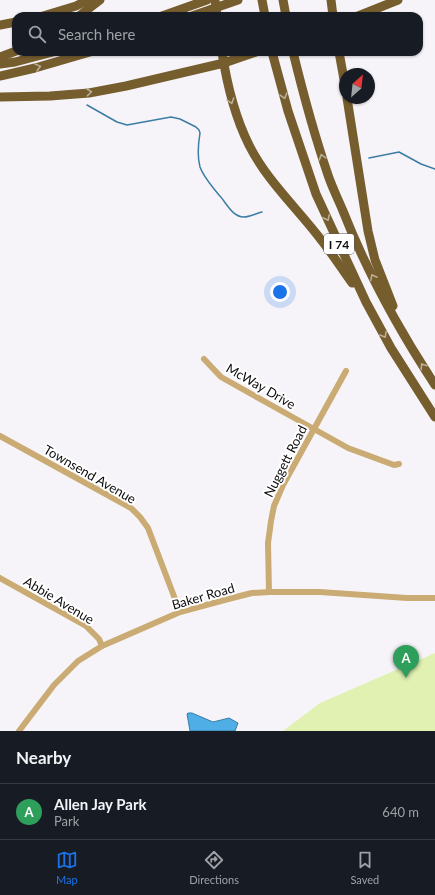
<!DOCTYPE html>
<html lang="en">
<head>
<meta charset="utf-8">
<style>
  :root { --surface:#171b24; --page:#242831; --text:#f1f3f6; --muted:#9ea1a6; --line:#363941; --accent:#1a73e8 }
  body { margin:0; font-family:Lato,sans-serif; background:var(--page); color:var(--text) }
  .compass { position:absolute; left:339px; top:68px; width:36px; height:36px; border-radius:50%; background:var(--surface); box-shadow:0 1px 3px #0004; rotate:27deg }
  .you { position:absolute; left:280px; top:292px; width:14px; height:14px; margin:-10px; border:3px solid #fff; border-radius:50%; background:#1a73e8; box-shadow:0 0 0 6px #1a73e833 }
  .badge { display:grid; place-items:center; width:26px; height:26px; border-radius:50%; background:var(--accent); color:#fff; font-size:13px; font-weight:700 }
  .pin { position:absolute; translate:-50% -33px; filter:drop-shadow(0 1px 2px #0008) }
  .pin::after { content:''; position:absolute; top:21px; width:14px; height:12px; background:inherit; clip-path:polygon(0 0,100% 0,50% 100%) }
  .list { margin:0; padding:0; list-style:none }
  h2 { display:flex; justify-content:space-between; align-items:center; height:52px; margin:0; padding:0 16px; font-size:17px }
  h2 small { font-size:13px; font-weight:400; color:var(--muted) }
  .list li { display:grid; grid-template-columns:26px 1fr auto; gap:12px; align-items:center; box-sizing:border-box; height:56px; padding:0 16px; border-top:1px solid var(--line) }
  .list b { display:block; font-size:15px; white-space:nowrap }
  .list p { margin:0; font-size:13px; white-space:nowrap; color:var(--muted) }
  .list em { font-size:13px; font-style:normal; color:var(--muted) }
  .icon { flex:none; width:22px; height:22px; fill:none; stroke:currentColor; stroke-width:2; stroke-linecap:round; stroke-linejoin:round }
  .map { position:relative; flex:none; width:435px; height:731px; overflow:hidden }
  .search { position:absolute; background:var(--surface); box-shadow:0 1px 3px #0004; left:12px; right:12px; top:12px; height:44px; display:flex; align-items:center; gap:10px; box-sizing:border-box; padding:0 14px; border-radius:12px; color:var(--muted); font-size:15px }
  .sheet { height:108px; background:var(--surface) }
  nav { display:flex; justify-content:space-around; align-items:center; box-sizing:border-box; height:56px; border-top:1px solid var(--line); background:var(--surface); font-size:11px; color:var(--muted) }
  nav a { display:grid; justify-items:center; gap:2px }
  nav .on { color:var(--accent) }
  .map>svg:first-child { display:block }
  .green { fill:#e0f1b2 }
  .water { fill:#4faee5; stroke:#3b7da4 }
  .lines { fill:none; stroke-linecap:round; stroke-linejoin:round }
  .stream { stroke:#3b7da4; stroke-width:1.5 }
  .minor { stroke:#caab74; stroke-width:6 }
  .highway { stroke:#765d2e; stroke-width:9 }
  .highway-bridge { stroke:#765d2e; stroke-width:9 }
  .oneway { stroke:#baae96 }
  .labels { text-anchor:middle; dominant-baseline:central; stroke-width:4; stroke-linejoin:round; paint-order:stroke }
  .shield { fill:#fff; stroke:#565556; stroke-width:1 }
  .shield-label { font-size:12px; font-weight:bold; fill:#0d0c0d }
  .street-label { font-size:13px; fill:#0d0c0d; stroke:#fff }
</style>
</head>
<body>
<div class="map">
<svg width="435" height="731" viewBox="0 0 435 731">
  <rect width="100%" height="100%" fill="#f7f4f9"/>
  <!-- green -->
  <polygon class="green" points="435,653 435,731 283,731 320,703"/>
  <!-- water -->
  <polygon class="water" points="188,713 192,713 213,722 229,718 238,723 235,731 190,731 187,714"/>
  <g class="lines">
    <!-- stream -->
    <g class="stream">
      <path d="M87,105L117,122L127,125L171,117L180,119L196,127L199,130L200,133C198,145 197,156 200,167C204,178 212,186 219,195C226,202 232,217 244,217C249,217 257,213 262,212"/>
      <polyline points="369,158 399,152 421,164 435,169"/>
    </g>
    <!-- minor -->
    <g class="minor">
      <polyline points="204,359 221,377 262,400 348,448 394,465 399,464"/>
      <polyline points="0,436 131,508 140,517 148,528 180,612"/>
      <polyline points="0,578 86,626 99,639 102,646"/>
      <polyline points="269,592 268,543 271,521 274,506 283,485 346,371"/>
      <polyline points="19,731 54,685 78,661 102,646 180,612 232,598 252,593 269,592 320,592 407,598 435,598"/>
    </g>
    <!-- highway -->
    <g class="highway">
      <polyline points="262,0 265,16"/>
      <polyline points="283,0 286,16"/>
      <polyline points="331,0 333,16"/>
      <polyline points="43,16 76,6 88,0"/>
      <polyline points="79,16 100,0"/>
      <polyline points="162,16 207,0"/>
      <polyline points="192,16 238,0"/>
      <polyline points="358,16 398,0"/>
      <polyline points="0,25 16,22"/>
      <path d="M222,52C227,85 234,115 249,145C267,181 298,209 322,241C333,255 342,269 352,283"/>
      <polyline points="272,52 288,111 316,194 366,302 391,348 435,417"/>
      <path d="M293,52C303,93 314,134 328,175C332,187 338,199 343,211C367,272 399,330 435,385"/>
      <polyline points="339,52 345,85"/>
      <polyline points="0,57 16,51"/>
      <polyline points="0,64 15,62 53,52"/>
      <polyline points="0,76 35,68 90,52"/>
      <polyline points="0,97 50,96 89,93 126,86 224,63 256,52"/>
      <polyline points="347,98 368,231 375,260 393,306"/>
    </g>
    <!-- highway-bridge -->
    <polyline class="highway-bridge" points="215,0 217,16"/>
  </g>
  <!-- one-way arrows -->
  <defs><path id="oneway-chevron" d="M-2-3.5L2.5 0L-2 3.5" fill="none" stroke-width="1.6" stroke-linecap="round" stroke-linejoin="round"/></defs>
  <g class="oneway">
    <use href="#oneway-chevron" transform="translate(38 67) rotate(-15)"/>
    <use href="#oneway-chevron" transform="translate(89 92) rotate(-7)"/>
    <use href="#oneway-chevron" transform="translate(284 96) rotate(74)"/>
    <use href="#oneway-chevron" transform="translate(231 101) rotate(72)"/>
    <use href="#oneway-chevron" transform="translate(322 157) rotate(-107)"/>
    <use href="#oneway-chevron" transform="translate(327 218) rotate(65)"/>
    <use href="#oneway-chevron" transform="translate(373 277) rotate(-117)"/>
    <use href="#oneway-chevron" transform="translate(384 335) rotate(61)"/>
    <use href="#oneway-chevron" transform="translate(423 366) rotate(-123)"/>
  </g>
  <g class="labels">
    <!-- shield labels -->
    <rect class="shield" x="324" y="234" width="30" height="20" rx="3"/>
    <g class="shield-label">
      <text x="339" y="244">I 74</text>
    </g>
    <!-- street labels -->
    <g class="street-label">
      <text transform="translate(261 386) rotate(30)">McWay Drive</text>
      <text transform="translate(285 461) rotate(-63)">Nuggett Road</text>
      <text transform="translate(90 474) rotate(30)">Townsend Avenue</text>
      <text transform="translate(203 596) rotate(-16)">Baker Road</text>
      <text transform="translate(59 600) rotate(31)">Abbie Avenue</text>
    </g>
  </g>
</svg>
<svg class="compass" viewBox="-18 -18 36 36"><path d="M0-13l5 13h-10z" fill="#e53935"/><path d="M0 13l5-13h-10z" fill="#9ea1a6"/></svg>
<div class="you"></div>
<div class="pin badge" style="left:406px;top:678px;background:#2e9e5b">A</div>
<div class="search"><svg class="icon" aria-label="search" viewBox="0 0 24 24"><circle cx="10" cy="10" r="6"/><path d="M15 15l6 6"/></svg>Search here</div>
</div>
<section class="sheet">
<h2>Nearby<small></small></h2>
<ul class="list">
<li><span class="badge" style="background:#2e9e5b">A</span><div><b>Allen Jay Park</b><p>Park</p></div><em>640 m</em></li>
</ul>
</section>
<nav>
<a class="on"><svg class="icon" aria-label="map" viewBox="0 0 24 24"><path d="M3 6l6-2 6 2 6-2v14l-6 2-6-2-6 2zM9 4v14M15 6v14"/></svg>Map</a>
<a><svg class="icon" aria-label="directions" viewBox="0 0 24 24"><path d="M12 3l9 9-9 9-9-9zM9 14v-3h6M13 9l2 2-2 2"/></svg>Directions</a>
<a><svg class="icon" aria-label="saved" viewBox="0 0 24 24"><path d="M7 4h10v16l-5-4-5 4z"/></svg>Saved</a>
</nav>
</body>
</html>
